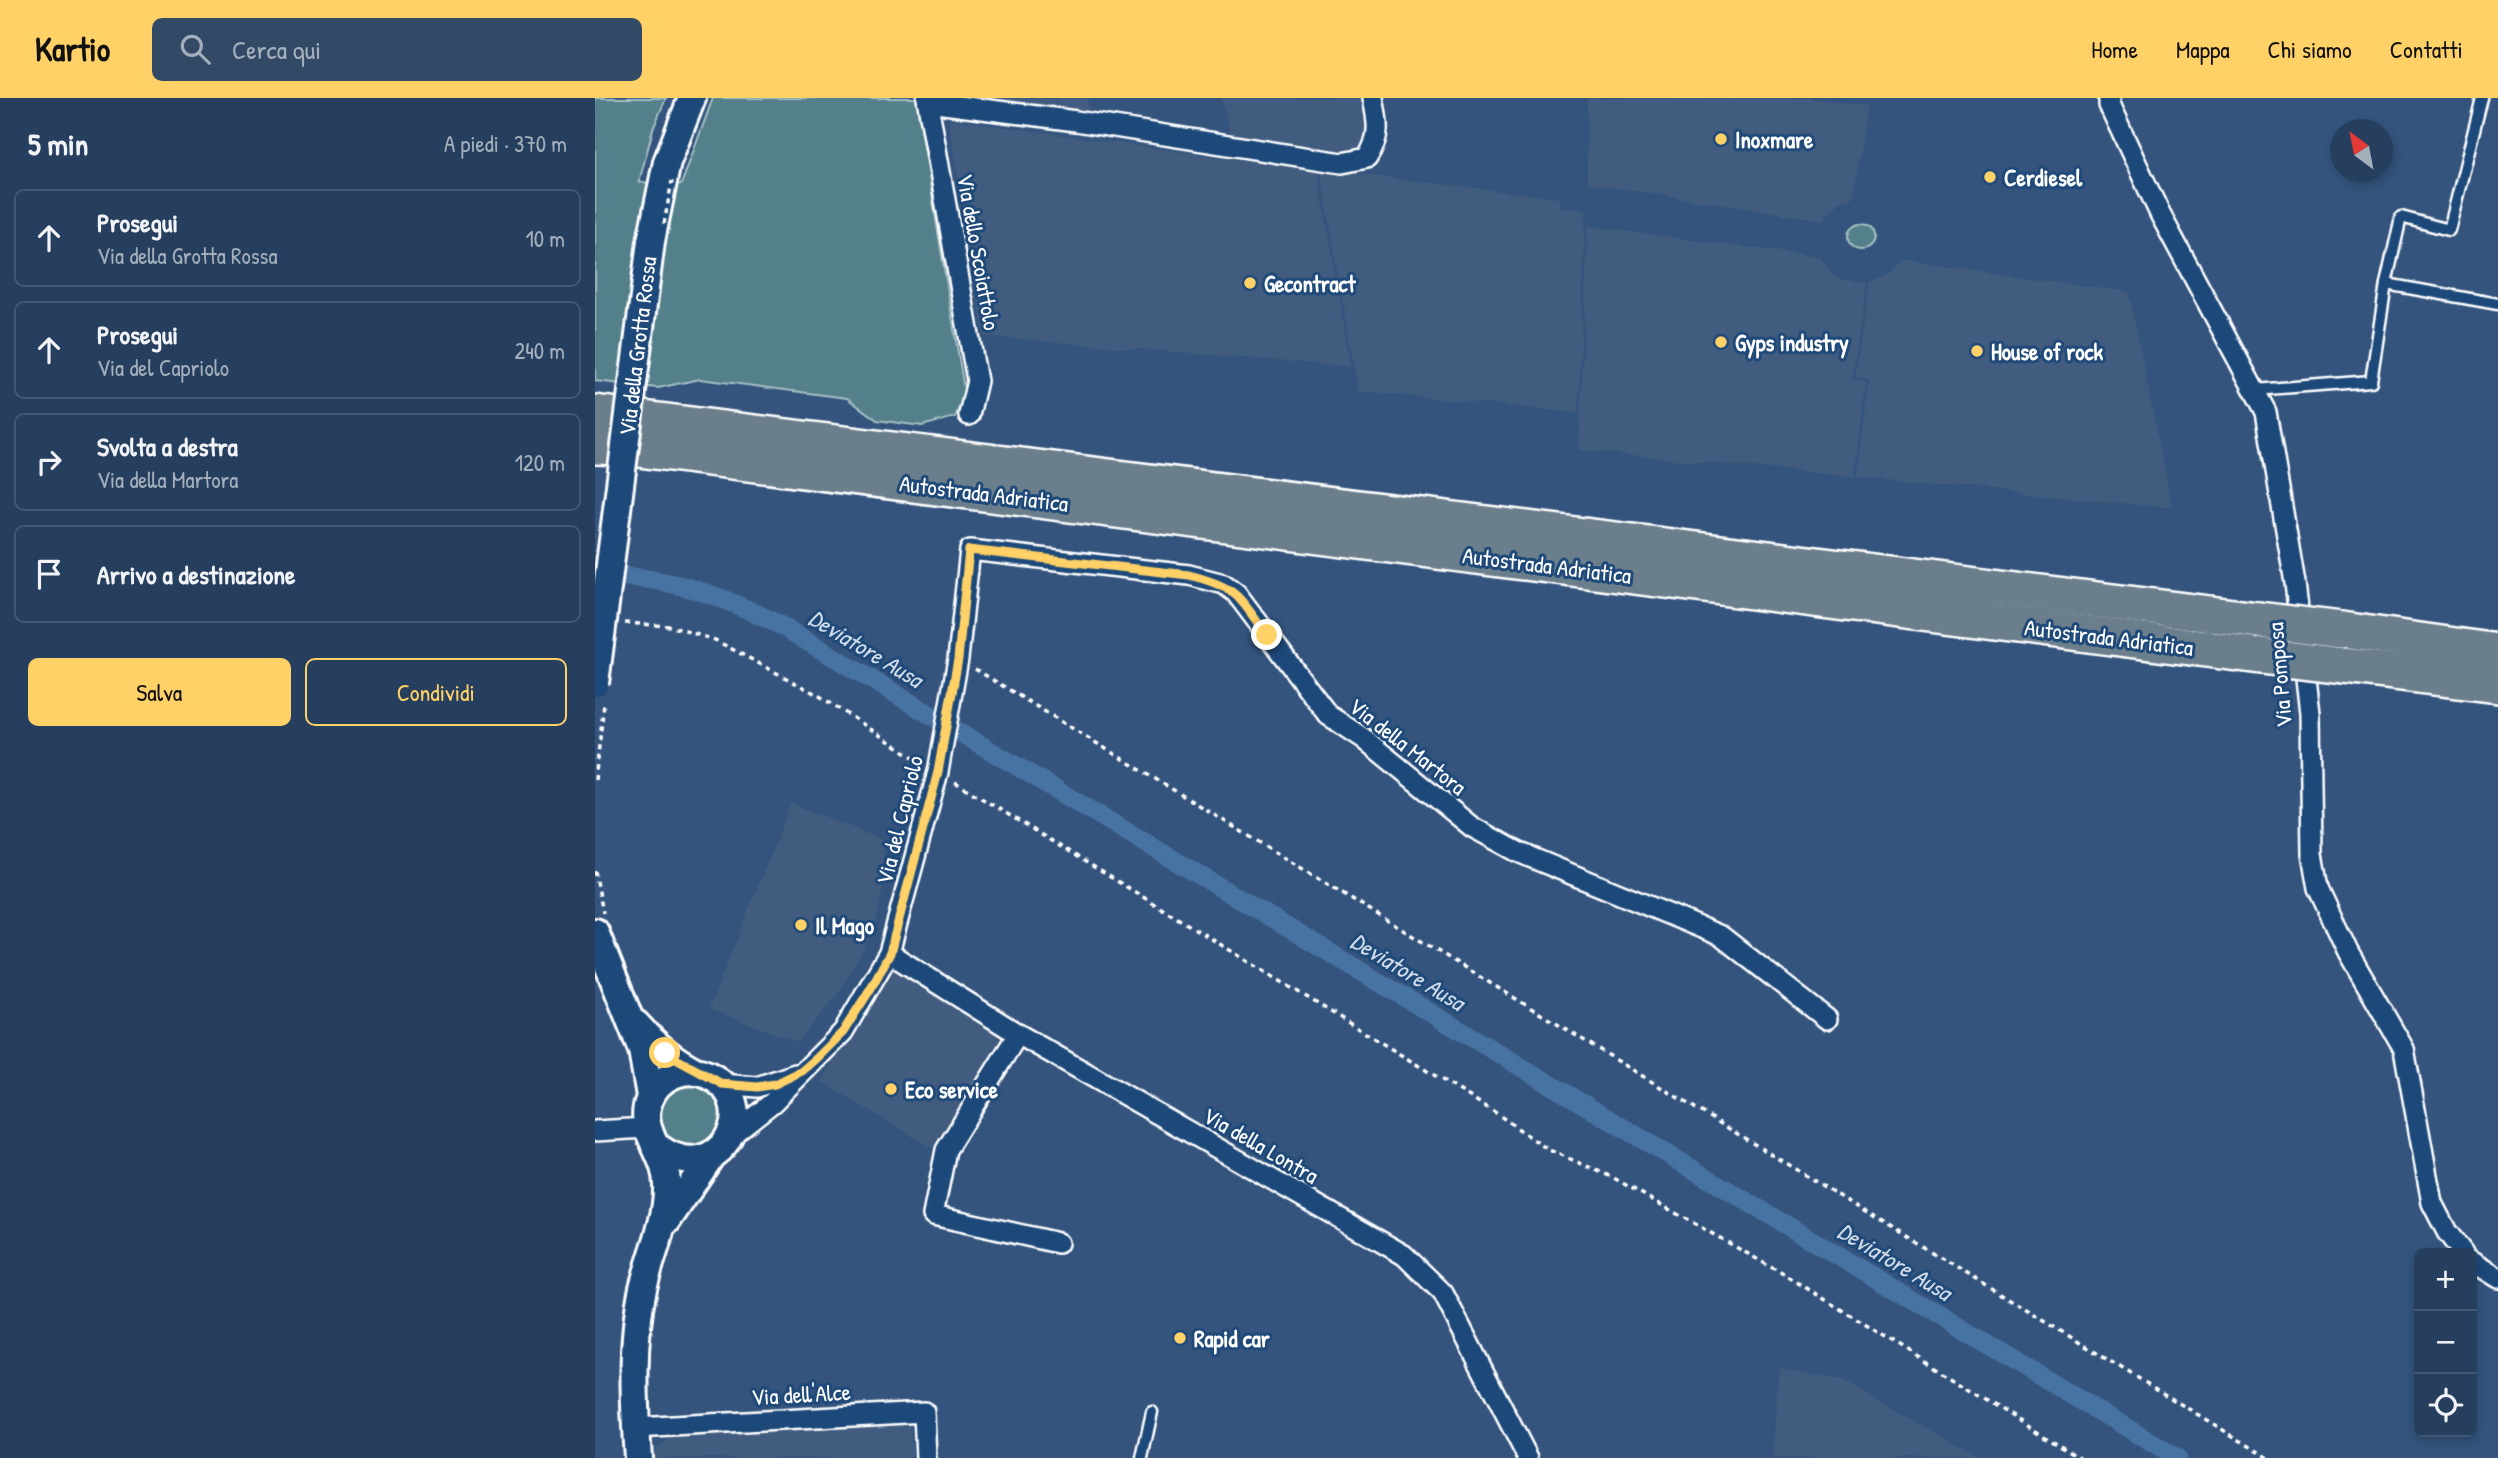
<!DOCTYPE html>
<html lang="it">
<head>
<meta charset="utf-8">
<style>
  :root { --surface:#273f5e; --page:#334a67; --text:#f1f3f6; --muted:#a4afbc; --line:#435873; --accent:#ffd166 }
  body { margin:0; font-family:"Patrick Hand",sans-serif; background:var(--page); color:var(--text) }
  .controls { position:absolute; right:21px; bottom:21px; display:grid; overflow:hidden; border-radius:10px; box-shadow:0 4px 10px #0003 }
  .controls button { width:63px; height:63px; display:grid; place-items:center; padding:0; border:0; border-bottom:2px solid var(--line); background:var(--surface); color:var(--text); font:35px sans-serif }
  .compass { position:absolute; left:1735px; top:21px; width:63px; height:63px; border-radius:50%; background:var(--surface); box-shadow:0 4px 10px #0003; rotate:328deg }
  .stop { position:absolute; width:21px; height:21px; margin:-16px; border:5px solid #ffd166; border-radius:50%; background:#fff }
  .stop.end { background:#ffd166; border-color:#fff; box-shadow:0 2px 7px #0008 }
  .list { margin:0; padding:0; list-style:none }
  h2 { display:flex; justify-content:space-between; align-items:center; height:91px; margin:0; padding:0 28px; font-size:30px }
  h2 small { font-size:23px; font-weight:400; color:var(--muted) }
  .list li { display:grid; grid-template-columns:46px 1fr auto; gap:21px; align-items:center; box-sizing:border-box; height:98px; margin:0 14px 14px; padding:0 14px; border:2px solid var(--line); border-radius:10px }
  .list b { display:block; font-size:26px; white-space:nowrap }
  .list p { margin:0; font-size:23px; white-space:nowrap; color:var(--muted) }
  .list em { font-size:23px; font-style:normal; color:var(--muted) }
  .actions { display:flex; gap:14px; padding:21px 28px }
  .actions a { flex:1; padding:16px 0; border:2px solid var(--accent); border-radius:10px; text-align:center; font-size:24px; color:var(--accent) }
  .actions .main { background:var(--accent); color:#111 }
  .icon { flex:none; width:38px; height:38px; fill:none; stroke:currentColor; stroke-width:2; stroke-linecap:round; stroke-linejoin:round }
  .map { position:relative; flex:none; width:1903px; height:1360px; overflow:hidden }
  header { display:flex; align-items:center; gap:42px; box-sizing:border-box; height:98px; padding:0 35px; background:var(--accent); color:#111 }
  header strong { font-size:33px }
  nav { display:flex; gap:38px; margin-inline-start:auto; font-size:24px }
  .search { width:490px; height:63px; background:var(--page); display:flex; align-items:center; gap:18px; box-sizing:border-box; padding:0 24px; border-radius:10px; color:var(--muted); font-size:26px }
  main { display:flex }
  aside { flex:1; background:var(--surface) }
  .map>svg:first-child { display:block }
  .built { fill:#425c7f }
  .green { fill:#52808a; stroke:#a8c0c4; stroke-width:2 }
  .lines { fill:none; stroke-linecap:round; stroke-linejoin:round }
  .canal { stroke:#4773a2; stroke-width:19 }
  .lane-casing { stroke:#fff; stroke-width:15 }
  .street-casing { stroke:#fff; stroke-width:24 }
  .secondary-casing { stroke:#fff; stroke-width:32 }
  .highway-casing { stroke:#fff; stroke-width:40 }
  .path { stroke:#fff; stroke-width:3.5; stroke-dasharray:5 5; stroke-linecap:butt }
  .lane { stroke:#1f4a7a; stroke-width:10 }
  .street { stroke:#1f4a7a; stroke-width:19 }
  .secondary { stroke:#1f4a7a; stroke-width:26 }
  .highway { stroke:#6b7e8b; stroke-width:35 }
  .secondary-bridge-casing { stroke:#fff; stroke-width:32; stroke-linecap:butt }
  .highway-bridge-casing { stroke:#fff; stroke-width:40; stroke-linecap:butt }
  .path-bridge { stroke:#fff; stroke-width:3.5; stroke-dasharray:5 5; stroke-linecap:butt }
  .secondary-bridge { stroke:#1f4a7a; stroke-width:26 }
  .highway-bridge { stroke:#6b7e8b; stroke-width:35 }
  .route { stroke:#ffd166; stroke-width:9 }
  .poi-dot { fill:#ffd166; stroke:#1f4a7a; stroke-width:2.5 }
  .labels { text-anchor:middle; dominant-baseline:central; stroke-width:6; stroke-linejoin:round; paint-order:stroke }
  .poi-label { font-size:23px; font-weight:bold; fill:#fff; stroke:#1f4a7a; text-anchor:start }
  .street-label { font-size:23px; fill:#fff; stroke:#1f4a7a }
  .water-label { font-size:24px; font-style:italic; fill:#d1dce8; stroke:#1f4a7a }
</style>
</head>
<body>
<header>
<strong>Kartio</strong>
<div class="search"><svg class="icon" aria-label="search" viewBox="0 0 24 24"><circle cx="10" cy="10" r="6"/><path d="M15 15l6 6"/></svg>Cerca qui</div>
<nav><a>Home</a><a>Mappa</a><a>Chi siamo</a><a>Contatti</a></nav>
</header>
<main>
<aside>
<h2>5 min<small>A piedi · 370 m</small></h2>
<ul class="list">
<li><svg class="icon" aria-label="ahead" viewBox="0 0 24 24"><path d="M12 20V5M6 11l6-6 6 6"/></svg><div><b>Prosegui</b><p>Via della Grotta Rossa</p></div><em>10 m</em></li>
<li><svg class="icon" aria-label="ahead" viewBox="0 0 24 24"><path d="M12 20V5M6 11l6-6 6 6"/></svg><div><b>Prosegui</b><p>Via del Capriolo</p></div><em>240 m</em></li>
<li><svg class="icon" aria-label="right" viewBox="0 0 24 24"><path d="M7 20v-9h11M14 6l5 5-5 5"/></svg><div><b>Svolta a destra</b><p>Via della Martora</p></div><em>120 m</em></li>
<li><svg class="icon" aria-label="arrive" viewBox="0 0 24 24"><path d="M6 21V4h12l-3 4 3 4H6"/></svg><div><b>Arrivo a destinazione</b></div></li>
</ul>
<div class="actions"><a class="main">Salva</a><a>Condividi</a></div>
</aside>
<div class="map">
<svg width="1903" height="1360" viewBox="0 0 1903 1360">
  <rect width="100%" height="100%" fill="#34547d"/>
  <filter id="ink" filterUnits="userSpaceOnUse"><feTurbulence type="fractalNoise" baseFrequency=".0143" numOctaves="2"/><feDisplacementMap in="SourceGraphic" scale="14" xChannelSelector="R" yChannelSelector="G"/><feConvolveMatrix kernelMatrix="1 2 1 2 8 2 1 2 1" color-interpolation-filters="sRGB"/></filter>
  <g filter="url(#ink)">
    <!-- built -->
    <g class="built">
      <polygon points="374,0 459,0 461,12"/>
      <polygon points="460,0 492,0 496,17 462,12"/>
      <polygon points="626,0 767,0 773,37 763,49 746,53 636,37"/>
      <polygon points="992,0 1214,0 1271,8 1258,100 1245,103 1228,122 992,85"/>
      <polygon points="354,21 723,73 756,269 389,238"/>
      <polygon points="726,72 965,100 965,109 991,112 983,315 763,293"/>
      <polygon points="993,128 1225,159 1235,174 1245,181 1272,185 1257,281 1271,284 1260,379 984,352"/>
      <polygon points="1305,162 1534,194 1577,410 1263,379 1274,282 1260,279 1274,185 1294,176"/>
      <polygon points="196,705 288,742 288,789 279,832 244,895 203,944 114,911"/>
      <polygon points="296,870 408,939 338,1051 226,983"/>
      <polygon points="1184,1270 1248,1283 1385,1360 1177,1360"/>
      <polygon points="315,1324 317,1360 51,1360 76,1339"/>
    </g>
    <!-- green -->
    <g class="green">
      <polygon points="0,0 71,0 58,31 44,84 86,87 118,0 321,0 370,297 360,319 327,328 282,322 252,300 105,281 63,290 0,283"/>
      <circle cx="1266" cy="139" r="13"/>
      <circle cx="95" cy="1017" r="32"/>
    </g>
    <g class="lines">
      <!-- canal -->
      <path class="canal" d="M0,476C76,480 122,494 190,530L1582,1360"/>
      <!-- lane casing -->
      <g class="lane-casing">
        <g id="lane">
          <polyline points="1791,186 1903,206"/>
          <polyline points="1660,292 1776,283 1791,186 1806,119 1854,132 1887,0"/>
          <polyline points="547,1360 557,1314"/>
        </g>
      </g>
      <!-- street casing -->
      <g class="street-casing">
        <g id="street">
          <polyline points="332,0 382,283 374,317"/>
          <polyline points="1514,0 1514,7 1565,116 1671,314 1700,485 1715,615 1717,756 1723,790 1753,854 1809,951 1837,1105 1852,1134 1868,1155"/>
          <path d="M333,4L481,23L747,65L772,60C786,39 783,24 778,0"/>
          <polyline points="294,855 423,936 809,1157 848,1195 933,1360"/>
          <polyline points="423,936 351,1052 338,1117 463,1145"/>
          <polyline points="127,986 162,989 200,976"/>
          <polyline points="0,1033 52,1030"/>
          <polyline points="135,1038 178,1004 248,934 294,855 343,674 363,561 375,452 594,477 629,486 641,495 733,617 768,640 877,729 923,754 1126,838 1232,921"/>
          <polyline points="1877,1164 1903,1180"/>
          <polyline points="41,1330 329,1314 331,1360"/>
        </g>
      </g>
      <!-- secondary casing -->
      <g class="secondary-casing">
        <g id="secondary">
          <polyline points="56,143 72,64 97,0"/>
          <polyline points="0,834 47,952 55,998"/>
          <path d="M41,926C60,947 77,961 102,974"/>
          <polyline points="72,1123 116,1058"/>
          <path d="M43,1360C39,1305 36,1244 48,1190C56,1157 73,1122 72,1087C72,1055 42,1033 54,1002C63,978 92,966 115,978C170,1006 124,1093 64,1050"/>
        </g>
      </g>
      <!-- highway casing -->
      <g class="highway-casing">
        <g id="highway">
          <polyline points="0,315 1663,522"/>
          <polyline points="0,348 28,349 1666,558"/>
          <polyline points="1747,532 1903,554"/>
          <polyline points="1749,568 1903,587"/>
        </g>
      </g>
      <!-- path -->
      <g class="path">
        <polyline points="30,525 74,528 120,542 223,597 326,664"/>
        <polyline points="380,571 1674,1360"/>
        <polyline points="360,684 901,1015 952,1051 1017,1079 1192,1178 1486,1360"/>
        <polyline points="0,773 8,815"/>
      </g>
      <!-- lane -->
      <use href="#lane" class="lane"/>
      <!-- street -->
      <use href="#street" class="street"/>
      <!-- secondary -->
      <use href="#secondary" class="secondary"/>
      <!-- highway -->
      <use href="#highway" class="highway"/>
      <!-- secondary-bridge casing -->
      <g class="secondary-bridge-casing">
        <polyline id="secondary-bridge" points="0,585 56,143"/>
      </g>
      <!-- highway-bridge casing -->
      <g class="highway-bridge-casing">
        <g id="highway-bridge">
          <polyline points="1663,522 1747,532"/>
          <polyline points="1666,558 1749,568"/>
        </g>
      </g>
      <!-- path-bridge -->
      <g class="path-bridge">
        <polyline points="69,126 77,83"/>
        <polyline points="0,682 9,606"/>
      </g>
      <!-- secondary-bridge -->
      <use href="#secondary-bridge" class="secondary-bridge"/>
      <!-- highway-bridge -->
      <use href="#highway-bridge" class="highway-bridge"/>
    </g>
  </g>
  <g class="lines" filter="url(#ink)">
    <!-- route -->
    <path class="route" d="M70,955L127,986L162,989L180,986L207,973L222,960L248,934L276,890L295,855L343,674L363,561L374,452L594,477C644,490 642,497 672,537"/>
  </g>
  <!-- markers -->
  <g class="poi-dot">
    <circle cx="1126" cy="41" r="7"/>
    <circle cx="1395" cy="79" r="7"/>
    <circle cx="655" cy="185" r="7"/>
    <circle cx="1126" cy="244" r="7"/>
    <circle cx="1382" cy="253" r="7"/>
    <circle cx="206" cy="827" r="7"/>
    <circle cx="296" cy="991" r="7"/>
    <circle cx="585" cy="1240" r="7"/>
  </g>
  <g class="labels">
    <!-- poi labels -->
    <g class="poi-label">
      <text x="1140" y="41">Inoxmare</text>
      <text x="1409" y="79">Cerdiesel</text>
      <text x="669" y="185">Gecontract</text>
      <text x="1140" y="244">Gyps industry</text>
      <text x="1396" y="253">House of rock</text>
      <text x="220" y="827">Il Mago</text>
      <text x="310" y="991">Eco service</text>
      <text x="599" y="1240">Rapid car</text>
    </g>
    <!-- street labels -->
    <g class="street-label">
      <text transform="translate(384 154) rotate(80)">Via dello Scoiattolo</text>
      <text transform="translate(42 248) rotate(-83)">Via della Grotta Rossa</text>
      <text transform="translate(389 395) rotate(7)">Autostrada Adriatica</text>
      <text transform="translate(952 467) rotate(7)">Autostrada Adriatica</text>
      <text transform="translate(1514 539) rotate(7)">Autostrada Adriatica</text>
      <text transform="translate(1684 577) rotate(-95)">Via Pomposa</text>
      <text transform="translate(813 648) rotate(38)">Via della Martora</text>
      <text transform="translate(304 722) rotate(-76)">Via del Capriolo</text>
      <text transform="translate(666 1047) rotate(30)">Via della Lontra</text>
      <text transform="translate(206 1296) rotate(-3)">Via dell'Alce</text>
    </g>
    <!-- water labels -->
    <g class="water-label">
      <text transform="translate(271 550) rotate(31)">Deviatore Ausa</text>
      <text transform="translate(813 873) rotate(31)">Deviatore Ausa</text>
      <text transform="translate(1300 1163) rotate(31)">Deviatore Ausa</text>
    </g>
  </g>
</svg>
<div class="controls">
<button>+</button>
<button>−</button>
<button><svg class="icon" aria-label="locate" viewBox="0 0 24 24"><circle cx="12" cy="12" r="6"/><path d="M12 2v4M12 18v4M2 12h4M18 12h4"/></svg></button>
</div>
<svg class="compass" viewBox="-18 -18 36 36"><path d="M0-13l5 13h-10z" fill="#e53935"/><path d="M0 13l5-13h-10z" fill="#a4afbc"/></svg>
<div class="stop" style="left:70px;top:955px"></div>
<div class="stop end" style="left:672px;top:537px"></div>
</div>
</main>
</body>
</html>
